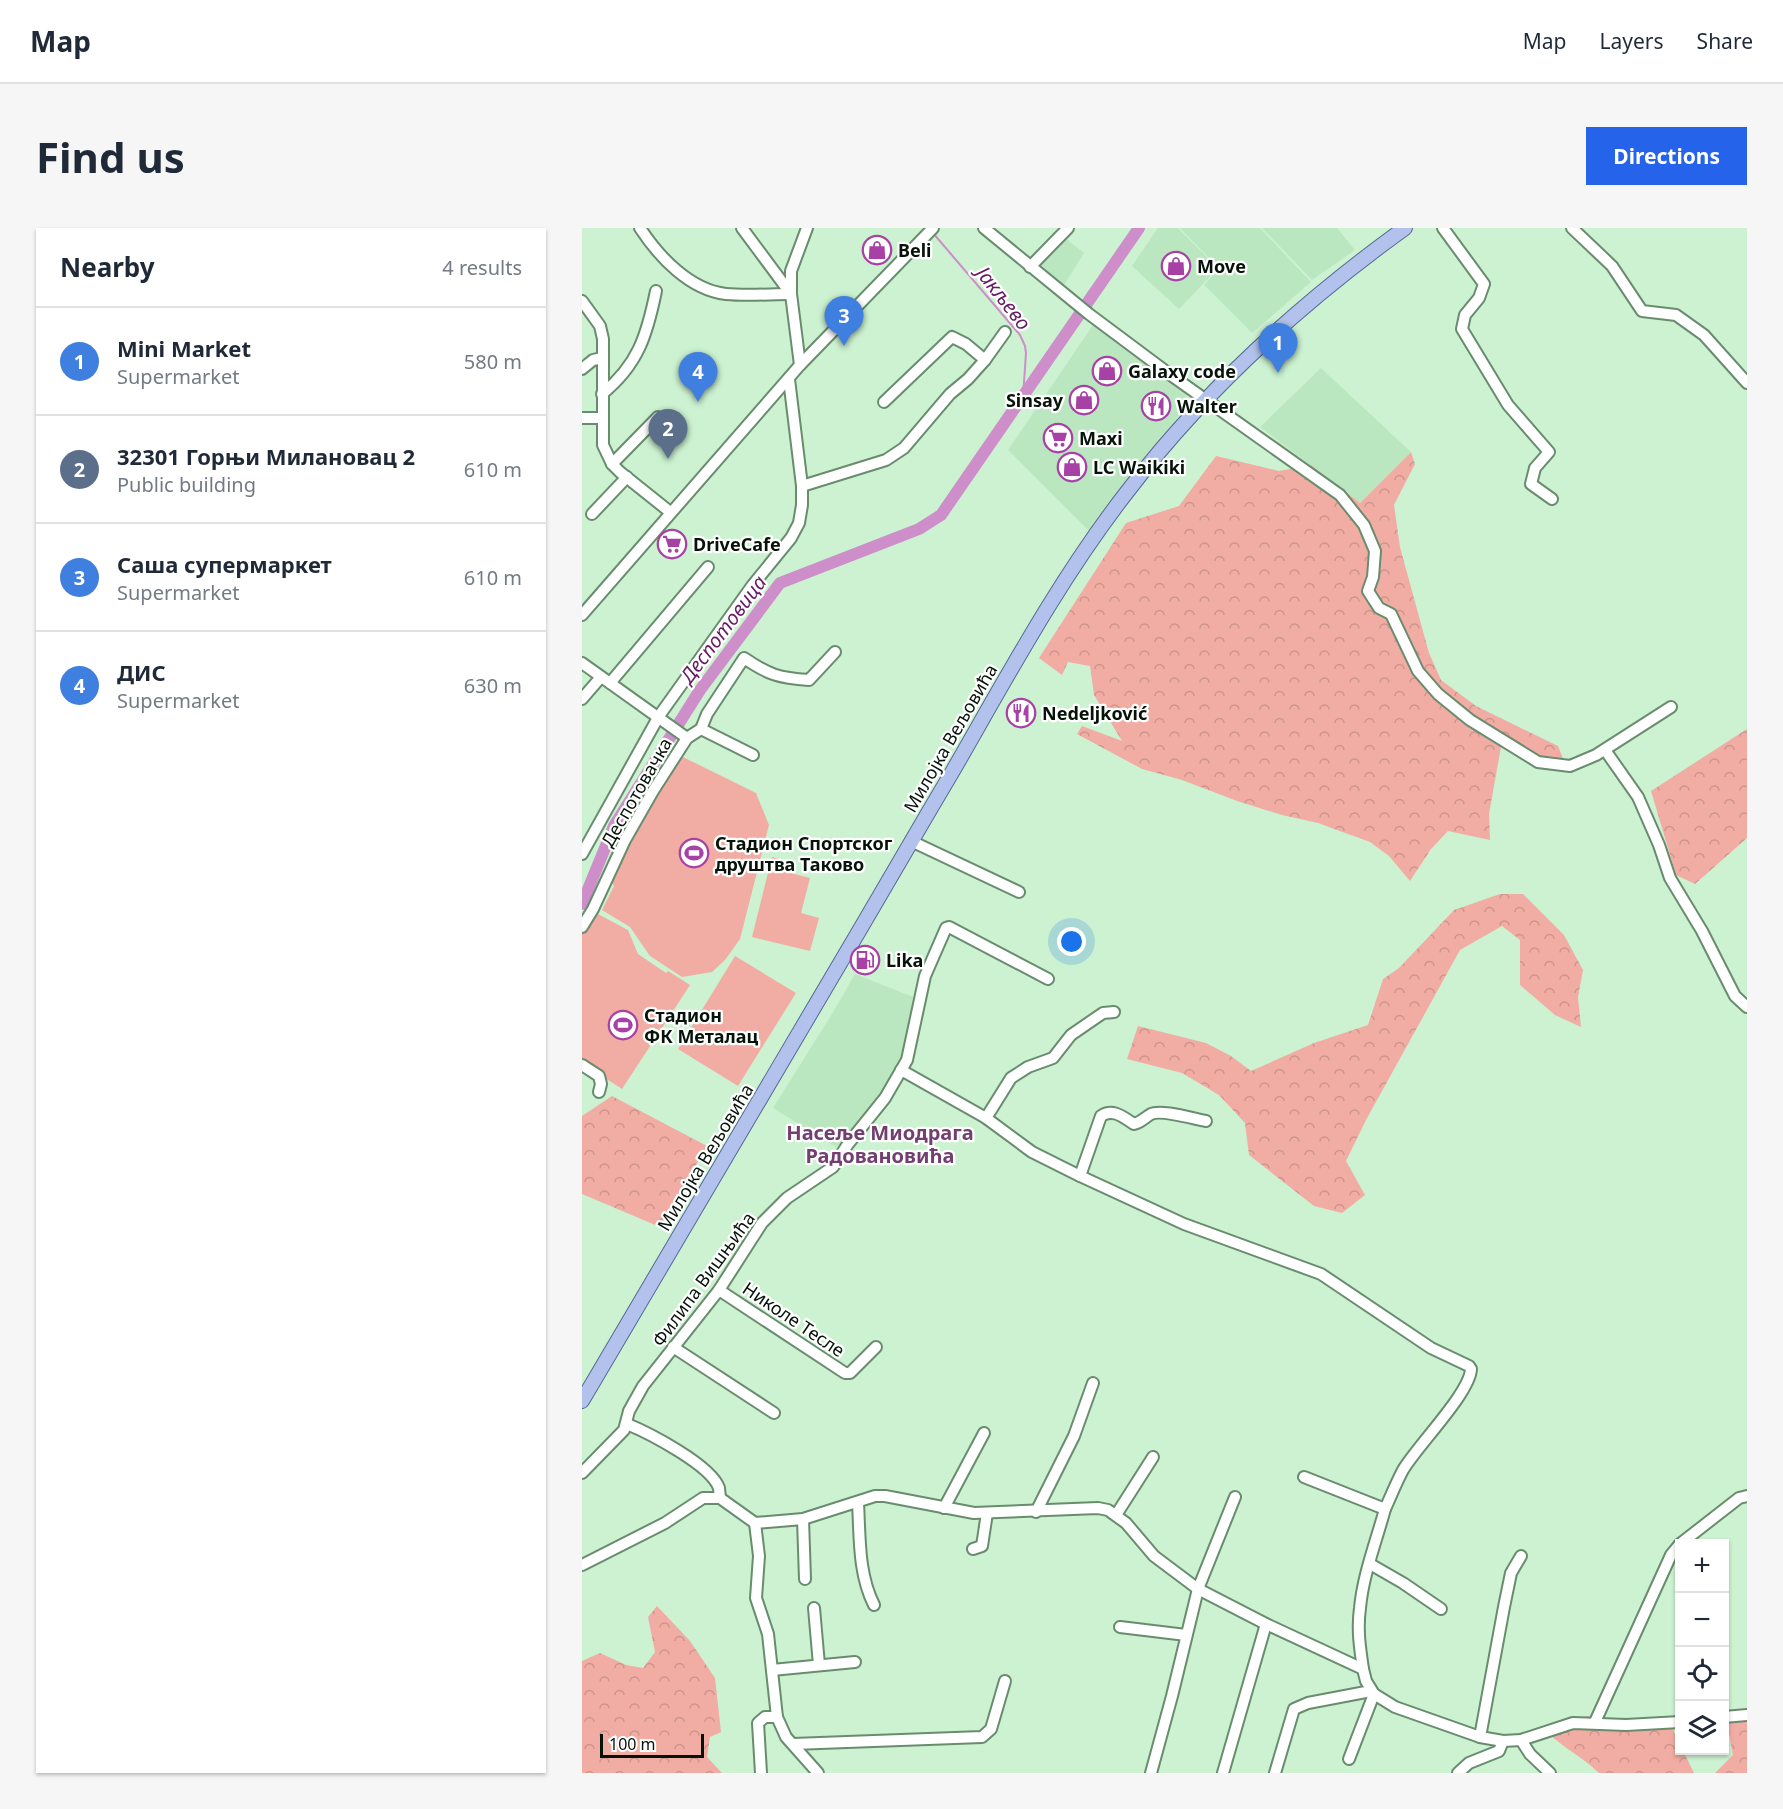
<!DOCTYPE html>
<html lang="en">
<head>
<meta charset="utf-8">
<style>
  :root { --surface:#fff; --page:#f6f6f7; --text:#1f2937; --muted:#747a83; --line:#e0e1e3; --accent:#2563eb }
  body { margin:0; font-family:"Noto Sans",sans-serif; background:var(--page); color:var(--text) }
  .controls { position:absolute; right:18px; bottom:18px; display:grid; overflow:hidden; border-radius:0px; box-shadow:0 2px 4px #0004 }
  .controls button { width:54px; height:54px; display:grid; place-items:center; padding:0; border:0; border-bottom:2px solid var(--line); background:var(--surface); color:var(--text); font:30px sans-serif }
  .scale { position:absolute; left:18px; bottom:15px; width:104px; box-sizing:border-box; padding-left:6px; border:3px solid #061308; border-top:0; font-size:16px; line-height:21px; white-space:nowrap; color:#061308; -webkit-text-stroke:4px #fff; paint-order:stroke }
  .you { position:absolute; left:490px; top:714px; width:21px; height:21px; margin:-15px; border:4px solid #fff; border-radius:50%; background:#1a73e8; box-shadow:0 0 0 9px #1a73e833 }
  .badge { display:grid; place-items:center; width:39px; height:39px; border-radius:50%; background:var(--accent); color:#fff; font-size:20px; font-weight:700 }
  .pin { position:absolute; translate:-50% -50px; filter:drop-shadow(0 2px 3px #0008) }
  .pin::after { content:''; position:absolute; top:32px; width:21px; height:18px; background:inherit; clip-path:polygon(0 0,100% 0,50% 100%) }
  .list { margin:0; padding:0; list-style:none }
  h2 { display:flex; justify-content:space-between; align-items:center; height:78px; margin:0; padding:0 24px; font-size:26px }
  h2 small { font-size:20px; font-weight:400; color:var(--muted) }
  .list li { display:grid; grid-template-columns:39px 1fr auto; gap:18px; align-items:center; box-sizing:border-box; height:108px; padding:0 24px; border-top:2px solid var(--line) }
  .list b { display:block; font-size:22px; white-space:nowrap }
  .list p { margin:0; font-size:20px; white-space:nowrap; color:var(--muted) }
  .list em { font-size:20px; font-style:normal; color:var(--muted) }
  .icon { flex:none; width:33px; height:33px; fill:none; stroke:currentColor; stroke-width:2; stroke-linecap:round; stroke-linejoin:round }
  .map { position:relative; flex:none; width:1165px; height:1545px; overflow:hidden; border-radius:0px }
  header { display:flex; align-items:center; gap:36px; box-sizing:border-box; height:84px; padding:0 30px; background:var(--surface); border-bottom:2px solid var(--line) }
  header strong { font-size:28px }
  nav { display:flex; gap:33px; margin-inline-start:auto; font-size:21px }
  .intro { display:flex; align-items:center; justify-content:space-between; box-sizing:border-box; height:144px; padding:0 36px }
  h1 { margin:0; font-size:42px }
  .button { padding:15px 27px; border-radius:0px; background:var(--accent); color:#fff; font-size:21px; font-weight:700 }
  main { display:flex; gap:36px; padding:0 36px }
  aside { flex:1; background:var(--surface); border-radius:0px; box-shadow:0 2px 4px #0004 }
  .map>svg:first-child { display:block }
  .built { fill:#bbe7c0 }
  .forest { fill:url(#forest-crowns) }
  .garden { fill:#f1ada4 }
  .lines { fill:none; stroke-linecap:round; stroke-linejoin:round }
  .stream { stroke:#cd8eca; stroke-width:2 }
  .river { stroke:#cd8eca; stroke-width:12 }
  .minor-casing { stroke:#698c6e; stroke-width:14 }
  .major-casing { stroke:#556a94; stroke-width:16 }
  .minor { stroke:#fff; stroke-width:10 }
  .major { stroke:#b2c2ec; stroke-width:14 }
  .labels { text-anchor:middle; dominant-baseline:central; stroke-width:4.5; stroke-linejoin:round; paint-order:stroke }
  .poi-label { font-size:18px; font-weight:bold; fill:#061308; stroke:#fff; text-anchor:start }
  .street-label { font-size:18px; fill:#061308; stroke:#fff }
  .water-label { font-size:20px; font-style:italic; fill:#661b65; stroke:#fff }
  .neighbourhood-label { font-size:20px; font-weight:bold; fill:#723f70; stroke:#fff }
</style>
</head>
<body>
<header>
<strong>Map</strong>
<nav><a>Map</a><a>Layers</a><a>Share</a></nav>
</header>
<div class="intro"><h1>Find us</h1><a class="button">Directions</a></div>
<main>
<aside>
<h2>Nearby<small>4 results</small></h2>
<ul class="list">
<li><span class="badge" style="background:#3f7fe0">1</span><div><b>Mini Market</b><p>Supermarket</p></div><em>580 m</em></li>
<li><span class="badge" style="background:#5c6f8a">2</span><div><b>32301 Горњи Милановац 2</b><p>Public building</p></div><em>610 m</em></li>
<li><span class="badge" style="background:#3f7fe0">3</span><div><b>Саша супермаркет</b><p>Supermarket</p></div><em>610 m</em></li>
<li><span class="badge" style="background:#3f7fe0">4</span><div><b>ДИС</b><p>Supermarket</p></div><em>630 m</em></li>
</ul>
</aside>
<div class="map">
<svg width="1165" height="1545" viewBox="0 0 1165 1545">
  <defs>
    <pattern id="forest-crowns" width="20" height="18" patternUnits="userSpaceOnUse" patternTransform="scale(1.5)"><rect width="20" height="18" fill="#f1ada4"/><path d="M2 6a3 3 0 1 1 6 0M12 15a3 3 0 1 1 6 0" fill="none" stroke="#cd948c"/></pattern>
  </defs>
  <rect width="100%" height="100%" fill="#ccf2d1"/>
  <!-- built -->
  <g class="built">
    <polygon points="576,0 596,0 636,40 597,81 550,38"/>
    <polygon points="598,0 678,0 729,54 670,105 622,57 637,40"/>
    <polygon points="680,0 755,0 773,22 730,52"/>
    <polygon points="482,9 502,25 482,57 459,39 459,33"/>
    <polygon points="511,97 605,164 604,178 509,305 426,222"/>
    <polygon points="739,140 829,224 778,275 678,199"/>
    <polygon points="273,746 331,769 326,828 278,902 254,919 191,880 250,786"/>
  </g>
  <!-- forest -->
  <g class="forest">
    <polygon points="829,224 833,236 812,277 818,319 833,374 847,425 859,452 894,478 976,518 986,543 949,534 919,519 907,586 908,612 866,603 849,621 828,653 807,628 788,614 736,595 700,587 655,573 600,552 560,541 495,506 500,498 540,513 512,467 508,438 486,434 480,447 457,430 544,295 597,278 634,228 697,243 729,237 778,275"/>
    <polygon points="1165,501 1165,610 1113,656 1094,647 1069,563"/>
    <polygon points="918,666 941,666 982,707 1001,742 996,769 999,799 973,787 938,757 938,712 920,698 878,722 784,892 764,933 783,967 760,985 732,978 667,927 663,895 637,867 600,845 545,831 556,798 624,815 649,828 669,843 732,815 786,797 801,751 817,740 872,682"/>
    <polygon points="30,868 125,918 78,999 0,966 0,888"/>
    <polygon points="75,1378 108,1413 133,1450 139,1504 128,1509 125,1529 140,1545 0,1545 0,1433 18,1425 44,1437 61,1440 73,1424 66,1389"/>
    <polygon points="1143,1482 1165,1482 1165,1545 1133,1545 1151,1527 1146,1500 1143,1499"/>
    <path d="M1005,1488L1062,1493L1085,1489L1097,1515L1098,1522L1101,1523L1112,1545H1017C1002,1530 983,1521 967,1506Z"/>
  </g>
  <!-- garden -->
  <g class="garden">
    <polygon points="99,528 174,565 187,597 158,711 143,732 130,744 100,749 68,728 48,699 20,682 32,658 29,654 85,546"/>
    <polygon points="190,629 212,635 209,645 228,650 219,685 237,690 228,723 170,709"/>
    <polygon points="14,685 46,702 56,726 84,745 86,743 108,757 40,861 0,835 0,706"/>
    <polygon points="153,728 214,765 156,858 96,821"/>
  </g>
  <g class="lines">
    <!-- stream -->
    <polyline class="stream" points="351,5 438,107 443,118 444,125 441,169"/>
    <!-- river -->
    <polyline class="river" points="0,676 32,598 118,462 198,355 337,301 359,287 557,0"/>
    <!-- minor casing -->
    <g class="minor-casing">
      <g id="minor">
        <path d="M58,0C77,29 108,62 144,66C165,68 188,66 209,66"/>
        <polyline points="160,0 209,66"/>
        <polyline points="402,0 507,86 586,145 758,267 782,297 793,323 791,349 786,363 797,380 809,386 836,443 856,466 888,492 956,534 988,538 1014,527 1089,479"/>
        <polyline points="861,0 902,56 897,70 883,87 880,101 926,177 967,224 953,240 949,256 970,271"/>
        <polyline points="990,0 1030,38 1060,83 1094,87 1122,107 1165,155"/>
        <polyline points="448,39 486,0"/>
        <polyline points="0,73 18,98 21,111 21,217 30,236 38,244 88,284"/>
        <polyline points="218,137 209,66 209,43 225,0"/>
        <polyline points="0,141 11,132 20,130"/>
        <path d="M20,166C56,137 65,107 74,63"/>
        <polyline points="302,174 370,109 384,116 403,132 423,104"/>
        <polyline points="0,190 20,190"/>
        <polyline points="30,236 76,189"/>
        <polyline points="220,258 304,232 322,220 368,166 386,151 403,132"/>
        <polyline points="10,286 45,249"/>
        <polyline points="0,387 218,137 351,0"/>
        <polyline points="0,435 105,510"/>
        <polyline points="28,455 126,339"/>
        <polyline points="0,471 19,449"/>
        <polyline points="119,501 171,527"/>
        <polyline points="1023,522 1056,569 1077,617 1088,650 1120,703 1153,768 1165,779"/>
        <polyline points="329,613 437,664"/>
        <polyline points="0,626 77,488 170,358 209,310 217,295 220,277 220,258 207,151"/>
        <path d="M0,699L11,681L43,612L71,563L105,510L119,501L125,486L162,430C187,447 197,450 227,452L253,424"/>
        <polyline points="0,837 17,848 19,856 17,864"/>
        <path d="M319,842L404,890L450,924L498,948L602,996L739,1046L849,1120L887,1138L889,1141C888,1165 835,1218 821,1242C814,1255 809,1268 803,1281"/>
        <polyline points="404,890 429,850 446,839 471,830 489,807 521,785 532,784"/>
        <path d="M498,948L519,888C531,880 541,889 552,896C560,894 562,890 569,886C579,881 612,891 624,893"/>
        <polyline points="137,1062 263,1145 268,1145 294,1119"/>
        <polyline points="91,1119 192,1185"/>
        <path d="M45,1196C67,1205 129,1237 137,1260C137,1261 138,1269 138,1270"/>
        <polyline points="0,1245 42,1202 47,1183 61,1158 137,1062 180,995 205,970 251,939 266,916 303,870 325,832 343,748 364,700 367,699 466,751"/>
        <path d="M722,1249L803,1281C794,1314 781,1347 778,1380C775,1401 778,1421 781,1441"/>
        <path d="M276,1275C278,1309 276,1345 292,1377"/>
        <polyline points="362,1280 402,1205"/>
        <polyline points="454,1284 492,1208 511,1155"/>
        <polyline points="534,1287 571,1229"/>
        <polyline points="221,1291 223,1351"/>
        <polyline points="173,1295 177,1328 174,1370 186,1406 195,1489 204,1509 236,1545"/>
        <polyline points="1098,1316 1157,1270 1165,1268"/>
        <polyline points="391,1321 400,1318 405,1285"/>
        <polyline points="788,1336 821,1355 859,1381"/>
        <polyline points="0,1337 83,1295 121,1270 138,1270 173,1295 221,1291 293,1268 303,1268 392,1285 516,1280 526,1282 544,1295 572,1328 616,1361 684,1396 781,1441 784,1453 792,1466 813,1479 898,1509 921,1513 939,1512 991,1495 1044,1497 1098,1494"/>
        <polyline points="232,1380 237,1437"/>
        <polyline points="538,1399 604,1407"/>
        <polyline points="190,1442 273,1434"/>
        <polyline points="1142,1489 1165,1487"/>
        <polyline points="1013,1494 1089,1327 1098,1316"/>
        <polyline points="898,1509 922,1379 929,1345 939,1328"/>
        <polyline points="939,1512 948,1526 968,1545"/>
        <polyline points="211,1516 400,1509 409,1501 423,1453"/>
        <polyline points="767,1531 792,1466"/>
        <polyline points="179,1545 176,1495 183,1489 195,1489"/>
        <polyline points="569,1545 590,1468 616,1361 653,1269"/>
        <polyline points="641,1545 684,1396"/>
        <polyline points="693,1545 712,1481 726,1475 789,1463"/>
        <polyline points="876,1545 887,1535 917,1523 921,1513"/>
      </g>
    </g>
    <!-- major casing -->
    <g class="major-casing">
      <path id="major" d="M0,1173C92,1014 188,857 280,698C311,645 341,593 372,541C426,447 478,350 545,264C623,162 719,75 823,0"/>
    </g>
    <!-- minor -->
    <use href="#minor" class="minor"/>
    <!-- major -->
    <use href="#major" class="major"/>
  </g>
  <!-- icons -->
  <defs>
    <g id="shop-ring" transform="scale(1.5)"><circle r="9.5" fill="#fff" stroke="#a741a6" stroke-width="1.5"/><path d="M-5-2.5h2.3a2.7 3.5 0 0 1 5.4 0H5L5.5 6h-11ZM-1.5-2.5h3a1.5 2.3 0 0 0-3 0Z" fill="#a741a6"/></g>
    <g id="restaurant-ring" transform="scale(1.5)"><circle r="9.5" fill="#fff" stroke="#a741a6" stroke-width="1.5"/><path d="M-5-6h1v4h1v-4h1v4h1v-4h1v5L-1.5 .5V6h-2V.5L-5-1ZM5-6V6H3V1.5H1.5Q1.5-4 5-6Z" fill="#a741a6"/></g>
    <g id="supermarket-ring" transform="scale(1.5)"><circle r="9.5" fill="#fff" stroke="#a741a6" stroke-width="1.5"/><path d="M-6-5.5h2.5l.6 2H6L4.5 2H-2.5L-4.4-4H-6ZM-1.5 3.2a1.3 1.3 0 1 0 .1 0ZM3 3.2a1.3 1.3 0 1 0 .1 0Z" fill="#a741a6"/></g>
    <g id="stadium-ring" transform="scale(1.5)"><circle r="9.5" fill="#fff" stroke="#a741a6" stroke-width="1.5"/><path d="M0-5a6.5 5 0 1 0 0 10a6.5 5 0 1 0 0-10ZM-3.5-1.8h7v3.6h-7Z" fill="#a741a6"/></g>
    <g id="fuel-ring" transform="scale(1.5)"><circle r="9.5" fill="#fff" stroke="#a741a6" stroke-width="1.5"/><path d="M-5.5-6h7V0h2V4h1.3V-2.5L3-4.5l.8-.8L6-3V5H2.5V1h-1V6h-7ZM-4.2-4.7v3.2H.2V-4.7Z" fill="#a741a6"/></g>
  </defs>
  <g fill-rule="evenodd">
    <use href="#shop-ring" x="295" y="22"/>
    <use href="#shop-ring" x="594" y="38"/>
    <use href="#shop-ring" x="525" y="143"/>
    <use href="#shop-ring" x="502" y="172"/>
    <use href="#restaurant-ring" x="574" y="178"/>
    <use href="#supermarket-ring" x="476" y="210"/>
    <use href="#shop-ring" x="490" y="239"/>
    <use href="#supermarket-ring" x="90" y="316"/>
    <use href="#restaurant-ring" x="439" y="485"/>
    <use href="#stadium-ring" x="112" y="625"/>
    <use href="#fuel-ring" x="283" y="732"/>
    <use href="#stadium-ring" x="41" y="797"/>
  </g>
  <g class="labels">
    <!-- poi labels -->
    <g class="poi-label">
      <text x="316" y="22">Beli</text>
      <text x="615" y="38">Move</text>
      <text x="546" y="143">Galaxy code</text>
      <text x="481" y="172" text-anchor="end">Sinsay</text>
      <text x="595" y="178">Walter</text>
      <text x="497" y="210">Maxi</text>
      <text x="511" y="239">LC Waikiki</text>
      <text x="111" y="316">DriveCafe</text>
      <text x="460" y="485">Nedeljković</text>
      <text x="133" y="615">Стадион Спортског<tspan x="133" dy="21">друштва Таково</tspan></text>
      <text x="304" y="732">Lika</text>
      <text x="62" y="787">Стадион<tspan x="62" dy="21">ФК Металац</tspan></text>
    </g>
    <!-- street labels -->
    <g class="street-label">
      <text transform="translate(368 510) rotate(-60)">Милојка Вељовића</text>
      <text transform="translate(54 564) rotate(-60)">Деспотовачка</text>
      <text transform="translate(123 929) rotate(-59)">Милојка Вељовића</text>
      <text transform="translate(121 1051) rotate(-54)">Филипа Вишњића</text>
      <text transform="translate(212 1091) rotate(34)">Николе Тесле</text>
    </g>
    <!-- water labels -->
    <g class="water-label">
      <text transform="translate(422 70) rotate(52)">Јакљево</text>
      <text transform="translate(141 401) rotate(-53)">Деспотовица</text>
    </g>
    <!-- neighbourhood labels -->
    <g class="neighbourhood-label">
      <text x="298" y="904">Насеље Миодрага<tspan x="298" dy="23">Радовановића</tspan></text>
    </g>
  </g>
</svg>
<div class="controls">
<button>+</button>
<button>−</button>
<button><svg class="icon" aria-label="locate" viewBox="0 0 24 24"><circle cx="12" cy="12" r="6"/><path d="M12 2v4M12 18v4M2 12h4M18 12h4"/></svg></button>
<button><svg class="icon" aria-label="layers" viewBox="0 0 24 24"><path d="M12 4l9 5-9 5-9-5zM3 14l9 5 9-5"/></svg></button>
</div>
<div class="scale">100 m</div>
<div class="you"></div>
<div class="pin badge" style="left:696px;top:145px;background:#3f7fe0">1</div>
<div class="pin badge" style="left:86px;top:231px;background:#5c6f8a">2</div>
<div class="pin badge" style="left:262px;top:118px;background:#3f7fe0">3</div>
<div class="pin badge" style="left:116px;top:174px;background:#3f7fe0">4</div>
</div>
</main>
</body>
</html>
